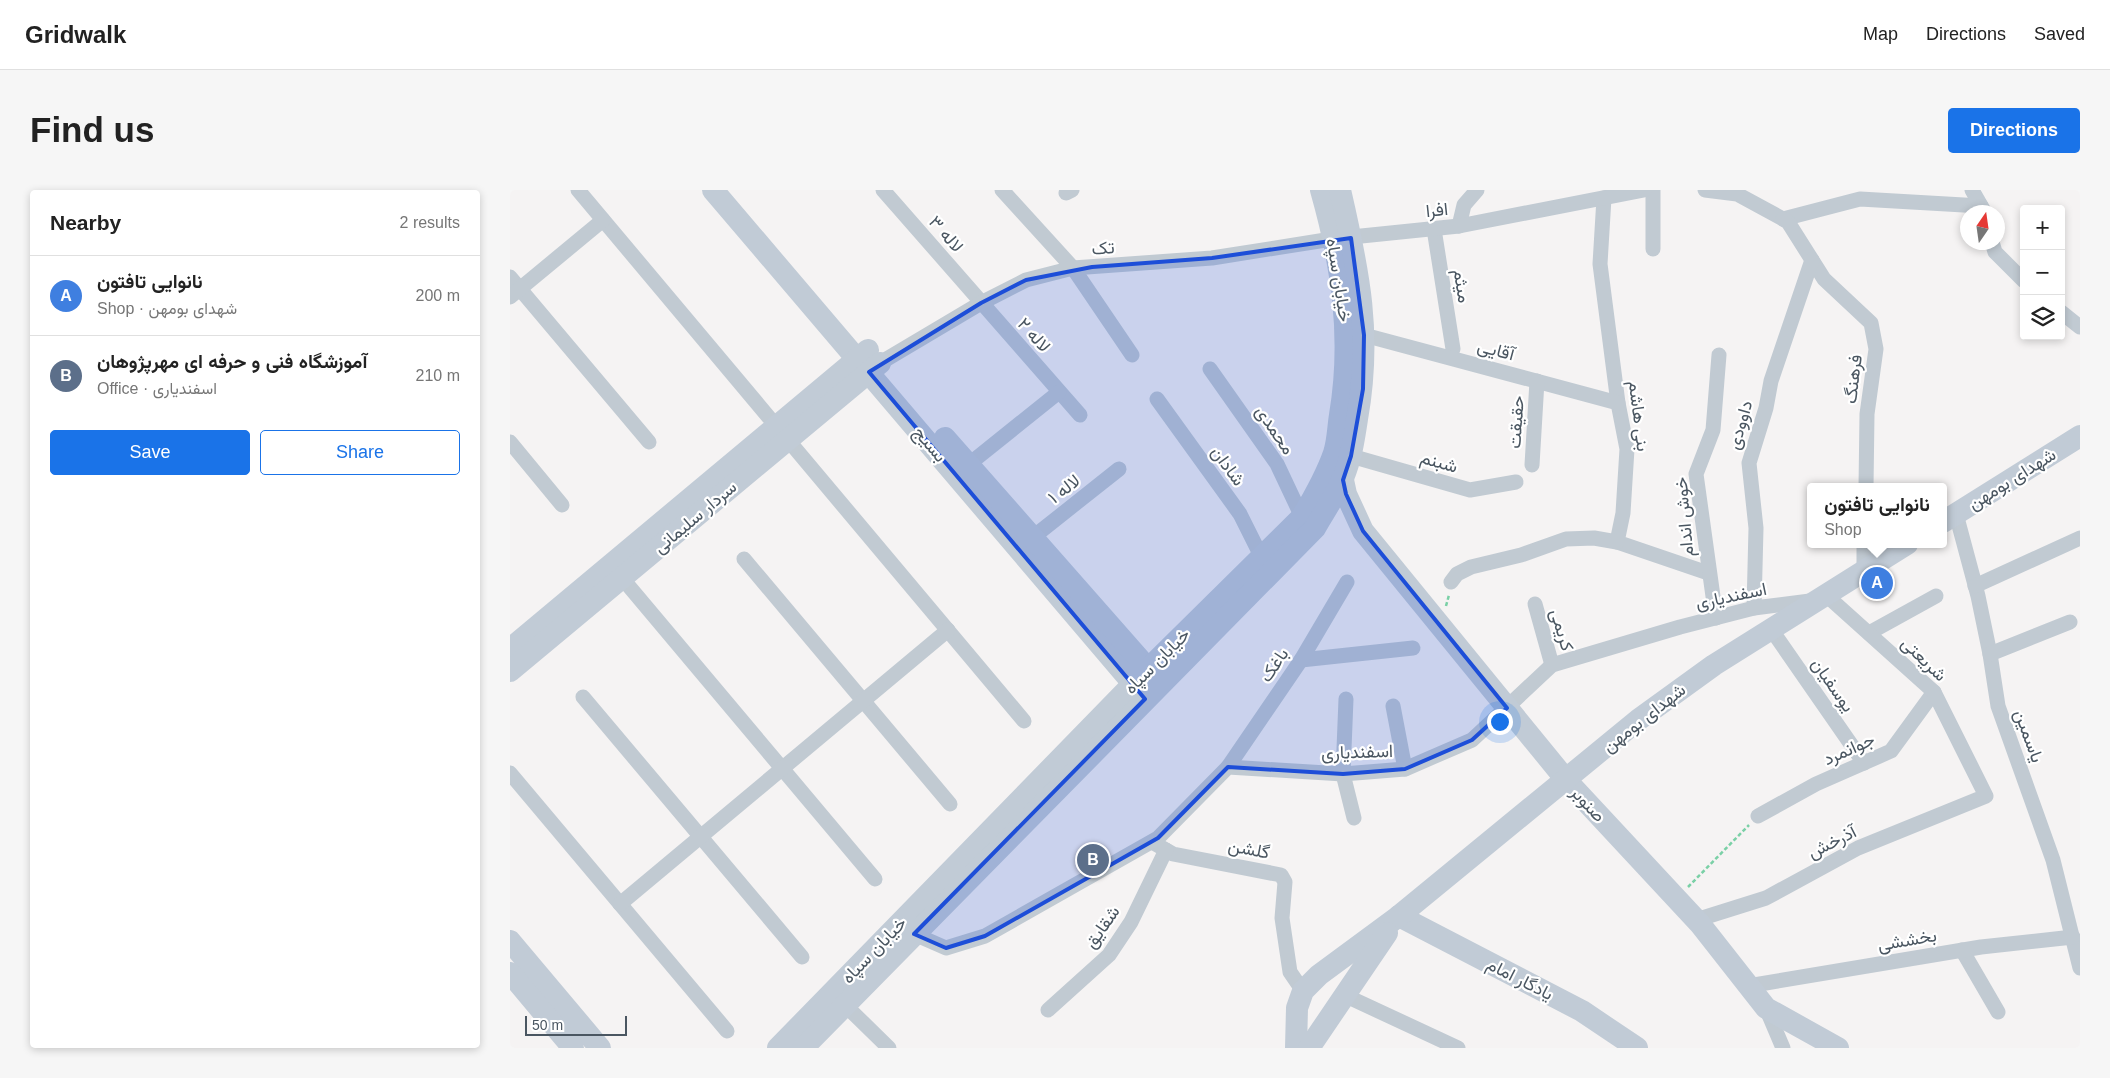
<!DOCTYPE html>
<html lang="en">
<head>
<meta charset="utf-8">
<style>
  :root { --surface:#fff; --page:#f6f6f6; --text:#222; --muted:#767676; --line:#e0e0e0; --accent:#1a73e8 }
  body { margin:0; font-family:Helvetica,Vazirmatn,sans-serif; background:var(--page); color:var(--text) }
  .controls { position:absolute; right:15px; top:15px; display:grid; overflow:hidden; border-radius:5px; box-shadow:0 2px 8px #0003 }
  .controls button { width:45px; height:45px; display:grid; place-items:center; padding:0; border:0; border-bottom:1px solid var(--line); background:var(--surface); color:var(--text); font:25px sans-serif }
  .compass { position:absolute; left:1450px; top:15px; width:45px; height:45px; border-radius:50%; background:var(--surface); box-shadow:0 2px 8px #0003; rotate:13deg }
  .scale { position:absolute; left:15px; bottom:12px; width:102px; box-sizing:border-box; padding-left:5px; border:2px solid #4a5661; border-top:0; font-size:14px; line-height:18px; white-space:nowrap; color:#4a5661; -webkit-text-stroke:4px #fff; paint-order:stroke }
  .you { position:absolute; left:989px; top:531px; width:18px; height:18px; margin:-12px; border:4px solid #fff; border-radius:50%; background:#1a73e8; box-shadow:0 0 0 8px #1a73e833 }
  .badge { display:grid; place-items:center; width:32px; height:32px; border-radius:50%; background:var(--accent); color:#fff; font-size:16px; font-weight:700 }
  .pin { position:absolute; translate:-50% -50%; border:2px solid #fff; box-shadow:0 1px 5px #0006 }
  .popup { position:absolute; left:1297px; top:293px; width:140px; height:65px; box-sizing:border-box; display:grid; place-content:center; border-radius:5px; background:var(--surface); filter:drop-shadow(0 1px 4px #0005); font-size:16px; white-space:nowrap; color:var(--muted) }
  .popup b { font-size:19px; color:var(--text) }
  .popup::after { content:''; position:absolute; left:50%; top:100%; margin-left:-10px; border:10px solid transparent; border-top-color:var(--surface) }
  .list { margin:0; padding:0; list-style:none }
  h2 { display:flex; justify-content:space-between; align-items:center; height:65px; margin:0; padding:0 20px; font-size:21px }
  h2 small { font-size:16px; font-weight:400; color:var(--muted) }
  .list li { display:grid; grid-template-columns:32px 1fr auto; gap:15px; align-items:center; box-sizing:border-box; height:80px; padding:0 20px; border-top:1px solid var(--line) }
  .list b { display:block; font-size:19px; white-space:nowrap }
  .list p { margin:0; font-size:16px; white-space:nowrap; color:var(--muted) }
  .list em { font-size:16px; font-style:normal; color:var(--muted) }
  .actions { display:flex; gap:10px; padding:15px 20px }
  .actions a { flex:1; padding:11px 0; border:1px solid var(--accent); border-radius:5px; text-align:center; font-size:18px; color:var(--accent) }
  .actions .main { background:var(--accent); color:#fff }
  .icon { flex:none; width:28px; height:28px; fill:none; stroke:currentColor; stroke-width:2; stroke-linecap:round; stroke-linejoin:round }
  .map { position:relative; flex:none; width:1570px; height:858px; overflow:hidden; border-radius:5px }
  header { display:flex; align-items:center; gap:30px; box-sizing:border-box; height:70px; padding:0 25px; background:var(--surface); border-bottom:1px solid var(--line) }
  header strong { font-size:24px }
  nav { display:flex; gap:28px; margin-inline-start:auto; font-size:18px }
  .intro { display:flex; align-items:center; justify-content:space-between; box-sizing:border-box; height:120px; padding:0 30px }
  h1 { margin:0; font-size:35px }
  .button { padding:12px 22px; border-radius:5px; background:var(--accent); color:#fff; font-size:18px; font-weight:700 }
  main { display:flex; gap:30px; padding:0 30px }
  aside { flex:1; background:var(--surface); border-radius:5px; box-shadow:0 2px 8px #0003 }
  .map>svg:first-child { display:block }
  .lines { fill:none; stroke-linecap:round; stroke-linejoin:round }
  .path { stroke:#7ad0a6; stroke-width:2.5; stroke-dasharray:4 2.5; stroke-linecap:butt }
  .street { stroke:#c1cad2; stroke-width:15 }
  .secondary { stroke:#c1cbd6; stroke-width:22 }
  .marked { fill:#1d4ed8; fill-opacity:0.2; stroke:#1d4ed8; stroke-width:4; stroke-linejoin:round }
  .labels { text-anchor:middle; dominant-baseline:central; stroke-width:4.5; stroke-linejoin:round; paint-order:stroke }
  .street-label { font-size:18px; fill:#4a5661; stroke:#fff }
</style>
</head>
<body>
<header>
<strong>Gridwalk</strong>
<nav><a>Map</a><a>Directions</a><a>Saved</a></nav>
</header>
<div class="intro"><h1>Find us</h1><a class="button">Directions</a></div>
<main>
<aside>
<h2>Nearby<small>2 results</small></h2>
<ul class="list">
<li><span class="badge" style="background:#3f7fe0">A</span><div><b>نانوایی تافتون</b><p>Shop · شهدای بومهن</p></div><em>200 m</em></li>
<li><span class="badge" style="background:#5c6f8a">B</span><div><b>آموزشگاه فنی و حرفه ای مهرپژوهان</b><p>Office · اسفندیاری</p></div><em>210 m</em></li>
</ul>
<div class="actions"><a class="main">Save</a><a>Share</a></div>
</aside>
<div class="map">
<svg width="1570" height="858" viewBox="0 0 1570 858">
  <rect width="100%" height="100%" fill="#f5f3f3"/>
  <g class="lines">
    <!-- path -->
    <g class="path">
      <polyline points="936,416 939,405"/>
      <polyline points="1178,697 1239,635"/>
    </g>
    <!-- street -->
    <g class="street">
      <polyline points="68,0 267,237"/>
      <polyline points="373,0 570,225"/>
      <polyline points="492,0 563,78 622,165"/>
      <polyline points="1143,0 1143,59"/>
      <polyline points="1195,0 1227,4 1273,29 1350,9 1471,16"/>
      <polyline points="1462,0 1474,21"/>
      <polyline points="556,3 562,0"/>
      <polyline points="1094,8 1090,74 1108,213 1117,259 1113,323 1107,352 1198,383"/>
      <polyline points="1273,29 1278,32 1314,89 1361,133 1366,159 1357,224 1356,297"/>
      <polyline points="949,36 954,15 967,0"/>
      <polyline points="924,39 943,159"/>
      <polyline points="1482,52 1485,62 1514,91"/>
      <polyline points="0,87 139,252"/>
      <polyline points="0,107 93,30"/>
      <polyline points="1551,122 1570,137"/>
      <polyline points="854,145 1108,213"/>
      <polyline points="370,173 471,113 516,90 563,78 702,68 822,49 949,36 1134,0"/>
      <polyline points="700,179 767,274 792,327"/>
      <polyline points="647,209 730,324 752,368"/>
      <polyline points="278,250 514,531"/>
      <polyline points="0,252 52,315"/>
      <polyline points="841,266 960,300 1006,292"/>
      <polyline points="458,275 549,202"/>
      <polyline points="1022,275 1027,191"/>
      <polyline points="1446,324 1468,406 1480,464 1488,516 1543,670 1570,778"/>
      <polyline points="522,348 609,279"/>
      <polyline points="234,369 440,614"/>
      <polyline points="1354,381 1354,354"/>
      <polyline points="112,388 365,689"/>
      <polyline points="941,392 947,384 961,377 1011,365 1056,349 1084,348 1107,352"/>
      <polyline points="1465,396 1570,348"/>
      <polyline points="1025,414 1042,475"/>
      <polyline points="1244,418 1246,338 1239,273 1256,218 1261,191 1302,70"/>
      <polyline points="1206,428 1186,284 1203,240 1209,165"/>
      <polyline points="1261,439 1354,573"/>
      <polyline points="1359,443 1426,406"/>
      <polyline points="1480,464 1560,432"/>
      <polyline points="791,470 903,458"/>
      <polyline points="73,507 292,767"/>
      <polyline points="836,509 833,584 844,628"/>
      <polyline points="883,516 895,579"/>
      <polyline points="718,577 791,470 837,392"/>
      <polyline points="0,583 217,841"/>
      <polyline points="1248,626 1306,594 1381,561 1424,502"/>
      <polyline points="642,652 663,664 771,685 775,692 772,728 780,782 793,801"/>
      <polyline points="110,714 438,440"/>
      <polyline points="1186,730 1256,708 1348,658 1476,606 1424,502 1316,405"/>
      <polyline points="404,744 436,758 475,746 648,648 718,577 833,584 895,579 962,550 1042,475 1170,437 1244,418 1300,411"/>
      <polyline points="1452,760 1488,822"/>
      <polyline points="1238,796 1471,757 1563,747"/>
      <polyline points="834,805 948,858"/>
      <polyline points="335,815 379,858"/>
      <polyline points="1256,818 1273,858"/>
      <polyline points="538,820 599,765 621,732 656,660"/>
    </g>
    <!-- secondary -->
    <g class="secondary">
      <polyline points="203,0 632,504"/>
      <polyline points="435,248 648,490"/>
      <polyline points="833,290 836,304 853,341 1057,591 1190,734 1256,818 1328,858"/>
      <polyline points="1433,332 1570,246"/>
      <polyline points="0,459 358,160"/>
      <polyline points="0,481 370,173"/>
      <polyline points="889,726 1072,821 1127,858"/>
      <polyline points="0,751 90,858"/>
      <polyline points="0,783 63,858"/>
      <path d="M268,858L623,494L792,327C804,307 816,286 824,263C828,251 828,237 830,225C843,148 832,74 811,0"/>
      <path d="M293,858L805,338C814,322 826,305 833,288C841,269 844,249 847,229C862,145 849,82 830,0"/>
      <polyline points="786,858 787,818 793,801 809,785 889,726 1128,530 1204,475 1397,354"/>
      <polyline points="799,858 877,743"/>
    </g>
  </g>
  <!-- marked area -->
  <path class="marked" d="M841,48L854,145L853,199L841,266L833,290L836,304L853,341L997,518L962,550L895,579L833,584L718,577L648,648L475,746L436,758L404,744L635,509L359,182L471,113L516,90L582,77L702,68Z"/>
  <g class="labels">
    <!-- street labels -->
    <g class="street-label">
      <text transform="translate(927 20) rotate(-6)">افرا</text>
      <text transform="translate(436 44) rotate(49)">لاله ۳</text>
      <text transform="translate(593 58) rotate(-4)">تک</text>
      <text transform="translate(829 90) rotate(81)">خیابان سپاه</text>
      <text transform="translate(952 96) rotate(81)">میثم</text>
      <text transform="translate(524 145) rotate(48)">لاله ۲</text>
      <text transform="translate(986 160) rotate(15)">آقایی</text>
      <text transform="translate(1343 189) rotate(-83)">فرهنگ</text>
      <text transform="translate(1129 226) rotate(83)">بنی هاشم</text>
      <text transform="translate(1006 232) rotate(-86)">حقیقت</text>
      <text transform="translate(1230 235) rotate(-74)">داوودی</text>
      <text transform="translate(765 240) rotate(56)">محمدی</text>
      <text transform="translate(420 254) rotate(50)">بسیج</text>
      <text transform="translate(929 272) rotate(16)">شبنم</text>
      <text transform="translate(718 276) rotate(54)">شادان</text>
      <text transform="translate(1502 289) rotate(-32)">شهدای بومهن</text>
      <text transform="translate(554 299) rotate(-38)">لاله ۱</text>
      <text transform="translate(185 327) rotate(-40)">سردار سلیمانی</text>
      <text transform="translate(1174 327) rotate(-95)">خوش اندام</text>
      <text transform="translate(1221 406) rotate(-12)">اسفندیاری</text>
      <text transform="translate(1052 440) rotate(74)">کریمی</text>
      <text transform="translate(1414 469) rotate(44)">شریعتی</text>
      <text transform="translate(647 471) rotate(-45)">خیابان سپاه</text>
      <text transform="translate(764 475) rotate(-56)">باغک</text>
      <text transform="translate(1323 495) rotate(55)">یوسفیان</text>
      <text transform="translate(1134 528) rotate(-38)">شهدای بومهن</text>
      <text transform="translate(1519 546) rotate(70)">یاسمین</text>
      <text transform="translate(1339 559) rotate(-24)">جوانمرد</text>
      <text transform="translate(847 562) rotate(-2)">اسفندیاری</text>
      <text transform="translate(1078 614) rotate(47)">صنوبر</text>
      <text transform="translate(1322 652) rotate(-27)">آذرخش</text>
      <text transform="translate(739 659) rotate(11)">گلشن</text>
      <text transform="translate(592 737) rotate(-55)">شقایق</text>
      <text transform="translate(1397 750) rotate(-10)">بخششی</text>
      <text transform="translate(364 760) rotate(-46)">خیابان سپاه</text>
      <text transform="translate(1010 789) rotate(27)">یادگار امام</text>
    </g>
  </g>
</svg>
<div class="controls">
<button>+</button>
<button>−</button>
<button><svg class="icon" aria-label="layers" viewBox="0 0 24 24"><path d="M12 4l9 5-9 5-9-5zM3 14l9 5 9-5"/></svg></button>
</div>
<svg class="compass" viewBox="-18 -18 36 36"><path d="M0-13l5 13h-10z" fill="#e53935"/><path d="M0 13l5-13h-10z" fill="#767676"/></svg>
<div class="scale">50 m</div>
<div class="you"></div>
<div class="pin badge" style="left:1367px;top:393px;background:#3f7fe0">A</div>
<div class="popup"><b>نانوایی تافتون</b>Shop</div>
<div class="pin badge" style="left:583px;top:670px;background:#5c6f8a">B</div>
</div>
</main>
</body>
</html>
